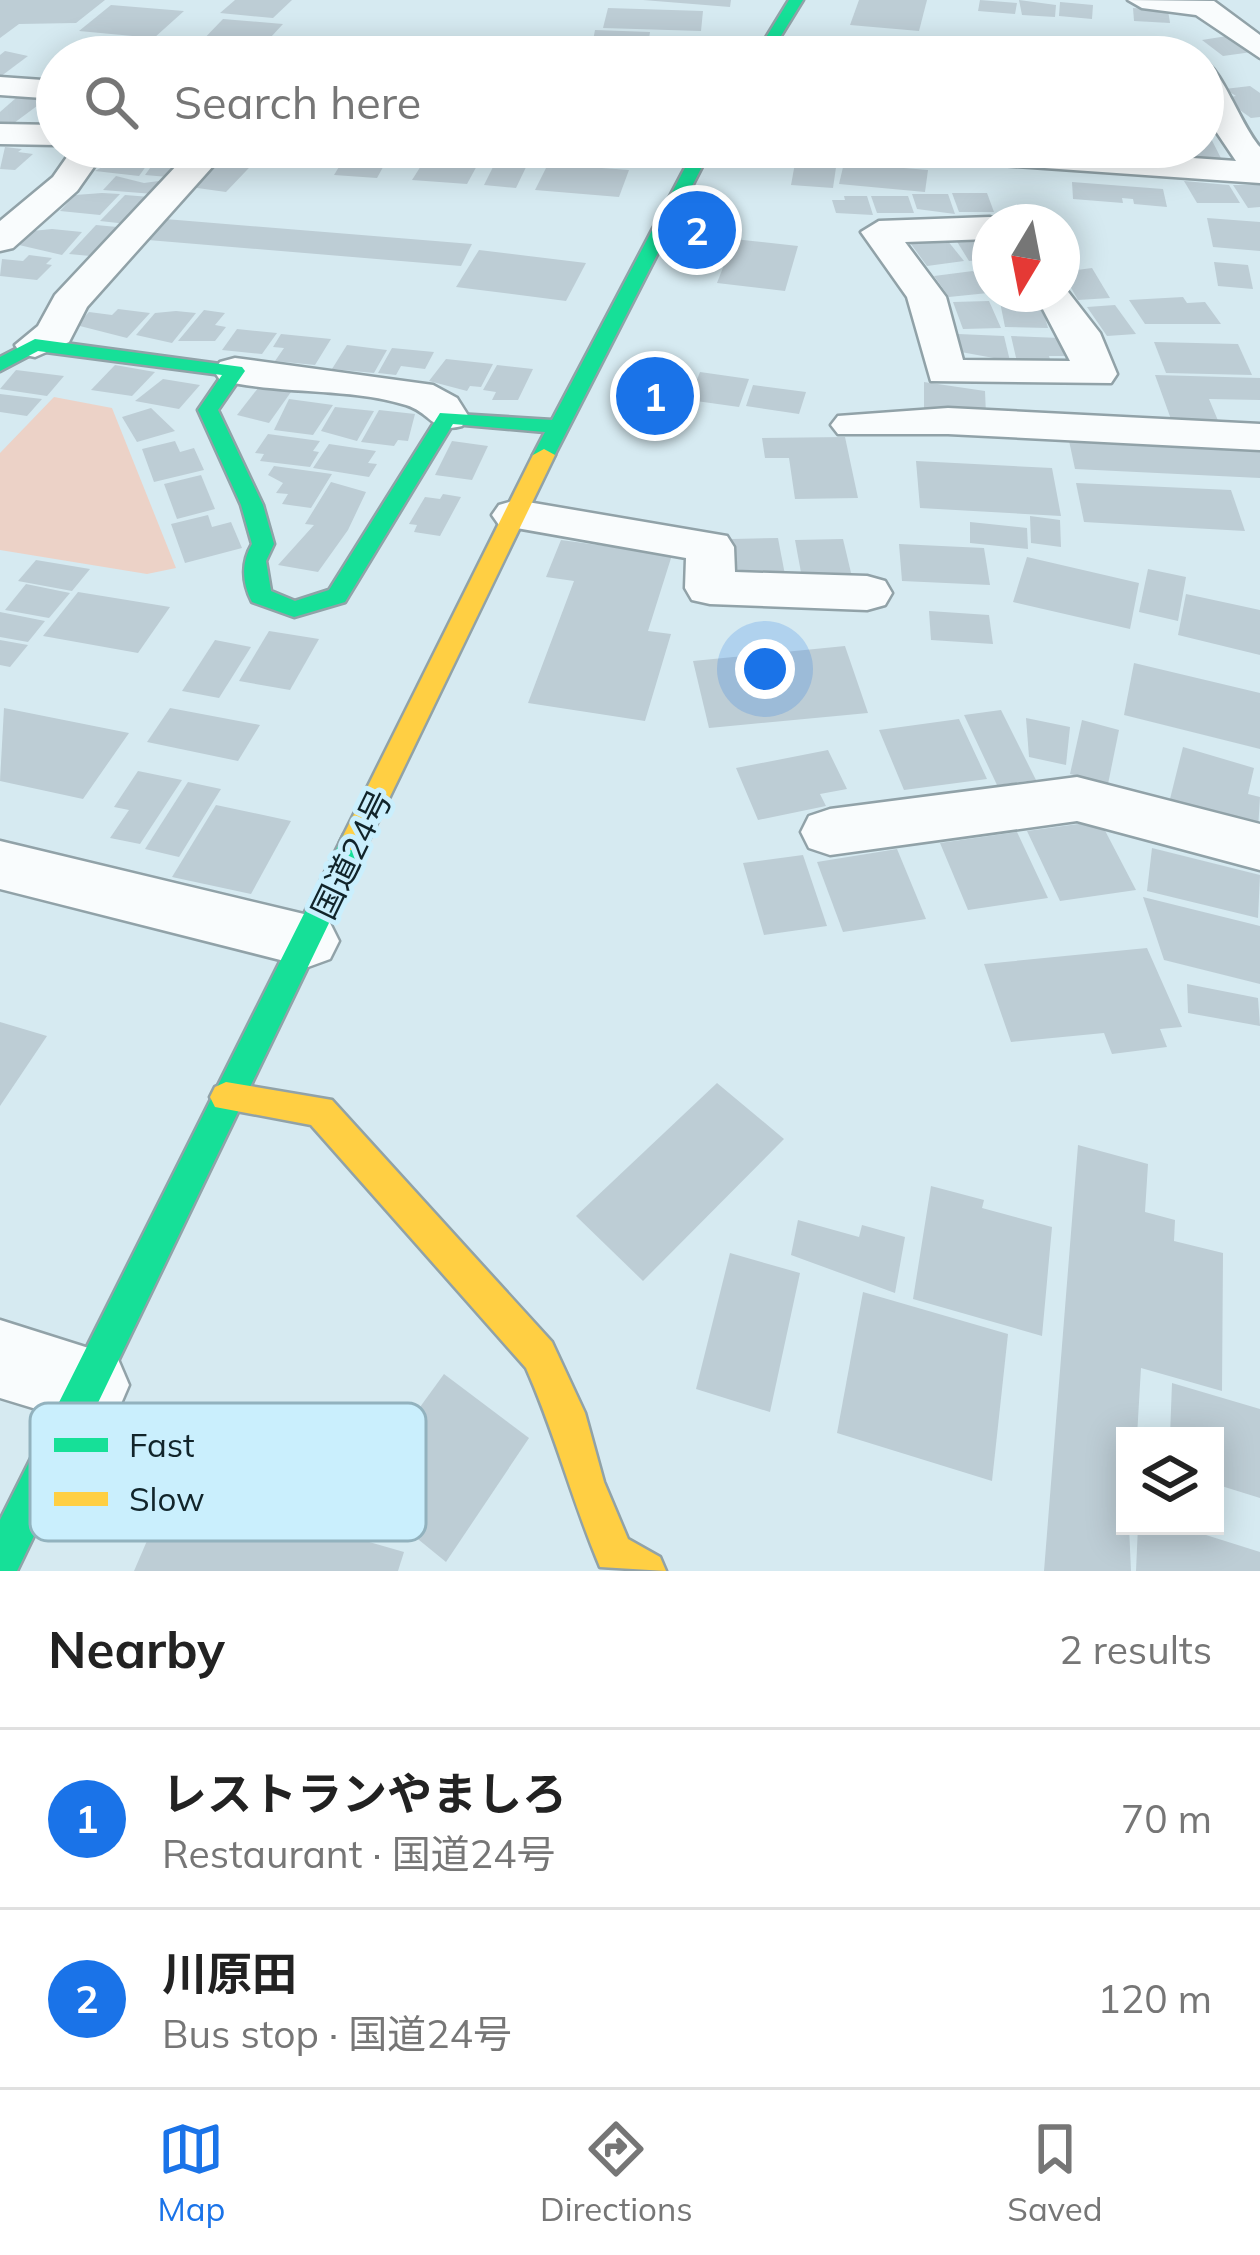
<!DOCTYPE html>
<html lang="en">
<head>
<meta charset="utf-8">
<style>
  :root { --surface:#fff; --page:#f2f2f2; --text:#222; --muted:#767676; --line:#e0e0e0; --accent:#1a73e8 }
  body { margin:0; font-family:Mulish,"Noto Sans JP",sans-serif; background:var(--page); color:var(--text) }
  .controls { position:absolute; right:36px; bottom:36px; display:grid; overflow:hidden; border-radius:0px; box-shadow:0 6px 30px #0003 }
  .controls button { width:108px; height:108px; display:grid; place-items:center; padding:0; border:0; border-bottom:3px solid var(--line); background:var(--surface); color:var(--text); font:60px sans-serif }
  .compass { position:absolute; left:972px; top:204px; width:108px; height:108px; border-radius:50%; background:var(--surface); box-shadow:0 6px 30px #0003; rotate:190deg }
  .you { position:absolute; left:765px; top:669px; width:42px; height:42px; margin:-30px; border:9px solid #fff; border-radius:50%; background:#1a73e8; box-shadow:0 0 0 18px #1a73e833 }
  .badge { display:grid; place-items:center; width:78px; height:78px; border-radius:50%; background:var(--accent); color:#fff; font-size:39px; font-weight:700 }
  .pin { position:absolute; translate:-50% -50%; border:6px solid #fff; box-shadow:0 3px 12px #0006 }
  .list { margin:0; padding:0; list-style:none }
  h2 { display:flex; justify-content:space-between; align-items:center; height:156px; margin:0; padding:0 48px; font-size:51px }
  h2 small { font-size:39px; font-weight:400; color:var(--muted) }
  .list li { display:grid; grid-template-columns:78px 1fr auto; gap:36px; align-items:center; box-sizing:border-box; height:180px; padding:0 48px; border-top:3px solid var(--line) }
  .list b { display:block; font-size:45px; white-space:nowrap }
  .list p { margin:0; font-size:39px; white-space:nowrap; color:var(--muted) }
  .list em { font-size:39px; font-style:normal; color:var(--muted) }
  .icon { flex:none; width:66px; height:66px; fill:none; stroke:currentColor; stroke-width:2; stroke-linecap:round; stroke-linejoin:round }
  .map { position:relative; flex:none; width:1260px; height:1571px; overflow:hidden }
  .search { position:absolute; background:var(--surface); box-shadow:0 6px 30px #0003; left:36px; right:36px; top:36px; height:132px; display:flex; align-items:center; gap:30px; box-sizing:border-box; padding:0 42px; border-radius:66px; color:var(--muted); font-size:45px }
  .sheet { height:516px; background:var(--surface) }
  nav { display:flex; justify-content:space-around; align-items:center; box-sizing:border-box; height:168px; border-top:3px solid var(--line); background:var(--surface); font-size:33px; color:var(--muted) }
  nav a { display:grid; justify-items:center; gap:6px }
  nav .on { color:var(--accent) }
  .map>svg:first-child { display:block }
  .green { fill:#ecd2c7 }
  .building { fill:#bdcdd5 }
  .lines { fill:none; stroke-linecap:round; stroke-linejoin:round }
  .street-casing { stroke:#91a2a8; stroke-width:5 }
  .fast-casing { stroke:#91a2a8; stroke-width:5 }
  .slow-casing { stroke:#91a2a8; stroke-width:5 }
  .street { fill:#f9fcfd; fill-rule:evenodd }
  .fast { fill:#16e098; fill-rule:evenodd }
  .slow { fill:#ffcf43; fill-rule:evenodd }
  .labels { text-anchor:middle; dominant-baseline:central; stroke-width:10; stroke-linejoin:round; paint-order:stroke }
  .street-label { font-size:33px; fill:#11242a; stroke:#caeffd }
  .key { fill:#caeffd; stroke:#92b2be; stroke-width:3 }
  .key-label { font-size:33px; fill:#11242a }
</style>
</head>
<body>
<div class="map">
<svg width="1260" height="1571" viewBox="0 0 1260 1571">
  <rect width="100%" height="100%" fill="#d6eaf1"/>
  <!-- green -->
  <polygon class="green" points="54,397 112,408 176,568 147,574 0,550 0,453"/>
  <!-- building -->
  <g class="building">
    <polygon points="0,0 105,0 76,23 19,24 0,38"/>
    <polygon points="235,0 292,0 273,18 220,13"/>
    <polygon points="643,0 731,0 730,7"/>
    <polygon points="859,0 927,0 919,31 850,25"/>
    <polygon points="980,0 1017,3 1015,14 978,11"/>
    <polygon points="1019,0 1056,5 1055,17 1022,15"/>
    <polygon points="1060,2 1093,5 1092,19 1059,16"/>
    <polygon points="111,5 184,11 154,38 79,31"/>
    <polygon points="608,8 703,11 701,31 603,28"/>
    <polygon points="1133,8 1168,10 1170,23 1134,21"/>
    <polygon points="223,19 283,24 258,51 196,47"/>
    <polygon points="595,30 650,32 647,53 591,52"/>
    <polygon points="1227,36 1252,52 1223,56 1202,40"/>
    <polygon points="807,37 914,47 912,57 799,57"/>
    <polygon points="1013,39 1054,42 1055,57 1014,57"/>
    <polygon points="5,51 28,56 0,77 0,55"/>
    <polygon points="1250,86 1260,93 1260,117 1251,118 1223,98 1236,96 1225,89"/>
    <polygon points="16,98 45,100 14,123 0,122 0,112"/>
    <polygon points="1203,123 1224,164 1199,164 1191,147 1203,147"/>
    <polygon points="5,147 22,149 18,152 33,154 15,170 0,169"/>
    <polygon points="231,147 269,147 226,192 190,187"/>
    <polygon points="798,147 839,147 833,188 791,185"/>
    <polygon points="1087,147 1163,147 1166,161 1087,155"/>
    <polygon points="350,149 392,151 377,178 334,175"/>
    <polygon points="163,150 191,153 168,177 145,175"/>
    <polygon points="124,155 152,158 139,176 95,171"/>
    <polygon points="426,158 479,162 467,184 412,180"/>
    <polygon points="496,161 528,163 516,188 484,185"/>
    <polygon points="844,163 928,170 925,192 839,184"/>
    <polygon points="548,164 629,170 619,197 535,190"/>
    <polygon points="116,176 144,183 166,180 154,194 103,190"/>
    <polygon points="1184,181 1229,185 1240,203 1197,203"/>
    <polygon points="1072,182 1163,189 1167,207 1134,204 1133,199 1122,198 1123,203 1073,199"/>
    <polygon points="1233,185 1260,185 1260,207 1248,208"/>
    <polygon points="102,193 120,194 100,215 60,211 75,195"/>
    <polygon points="952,193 987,193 994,212 959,212"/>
    <polygon points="912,194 948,194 955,214 917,209"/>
    <polygon points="125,195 150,197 127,224 100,221"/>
    <polygon points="844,196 867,196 873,215 836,213 832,200 845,200"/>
    <polygon points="871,196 908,196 914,213 877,213"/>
    <polygon points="153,218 472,244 461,266 136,239"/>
    <polygon points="1207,218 1260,222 1260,251 1213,247"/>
    <polygon points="96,225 128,228 101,257 69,254"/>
    <polygon points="52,229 82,232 62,255 19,245 32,231"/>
    <polygon points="990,238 990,259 969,261 956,240"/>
    <polygon points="734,239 798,246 785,291 717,283"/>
    <polygon points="947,240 964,261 927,266 911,244"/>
    <polygon points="479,250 586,263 566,301 456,287"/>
    <polygon points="29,255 52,258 46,264 52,265 37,280 0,276 2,259 23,261"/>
    <polygon points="1214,262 1248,265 1253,289 1218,286"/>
    <polygon points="1092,268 1110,298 1078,300 1062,272"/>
    <polygon points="973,271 988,293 949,297 934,276"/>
    <polygon points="1183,297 1187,303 1205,302 1221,324 1145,324 1129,300"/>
    <polygon points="989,301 1001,328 963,329 953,302"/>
    <polygon points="1000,302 1041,303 1048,328 1005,327"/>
    <polygon points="1115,305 1136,334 1107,336 1087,307"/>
    <polygon points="118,309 150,313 127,338 76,325 89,312 112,315"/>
    <polygon points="204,310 225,313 215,325 226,327 215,341 178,341"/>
    <polygon points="176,311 196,313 172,343 136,335 155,313"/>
    <polygon points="237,329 277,333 262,354 222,350"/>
    <polygon points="281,334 331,339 315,365 275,361 284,348 273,347"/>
    <polygon points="958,334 1004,336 1010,361 961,352"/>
    <polygon points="1011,336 1060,338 1065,356 1049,356 1051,363 1017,362"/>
    <polygon points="1154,342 1238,344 1252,375 1166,373"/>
    <polygon points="347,345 387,350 374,373 332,369"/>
    <polygon points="392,348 434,352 425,369 401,366 396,375 378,373"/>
    <polygon points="446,359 493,364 481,387 470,386 467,391 429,381"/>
    <polygon points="115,365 155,372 132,396 91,390"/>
    <polygon points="497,365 533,369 518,400 492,400 496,392 483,390"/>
    <polygon points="643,368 695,375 674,426 620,419"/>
    <polygon points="16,370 64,376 47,396 0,389"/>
    <polygon points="700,372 749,379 739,407 689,400"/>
    <polygon points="1155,375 1260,378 1260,400 1209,399 1219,423 1172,422"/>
    <polygon points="163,379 200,385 179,409 135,401"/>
    <polygon points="924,382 985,391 986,415 924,410"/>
    <polygon points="753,385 806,392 799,414 746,406"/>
    <polygon points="258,388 291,392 269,423 237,415"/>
    <polygon points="0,394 42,399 27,416 0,412"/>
    <polygon points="289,399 333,405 313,435 274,430"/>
    <polygon points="335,407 374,411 357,441 321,431"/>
    <polygon points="151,408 175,431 137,442 122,417"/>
    <polygon points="379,410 415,414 408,441 398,440 394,446 361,442"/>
    <polygon points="268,434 320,441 313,451 319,452 310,467 260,461 264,454 255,453"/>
    <polygon points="1068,436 1260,445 1260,478 1075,469"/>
    <polygon points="845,437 858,498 795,499 789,458 765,458 762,438"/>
    <polygon points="175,441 180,452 194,448 204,470 154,482 142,449"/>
    <polygon points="452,441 488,446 472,480 435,475"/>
    <polygon points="329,444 376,451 368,463 377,464 369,477 313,468"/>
    <polygon points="916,461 1052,468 1061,516 920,508"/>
    <polygon points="274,466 332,474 311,508 282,504 288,494 276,493 283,483 268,475"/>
    <polygon points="201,475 215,509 177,519 164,484"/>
    <polygon points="331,482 366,492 348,530 318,572 278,565 314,525 305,524"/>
    <polygon points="1076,483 1231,490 1245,531 1084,522"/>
    <polygon points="443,494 461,497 440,536 414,532 417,525 409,524 425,497 440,499"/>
    <polygon points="208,515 212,527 231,522 242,548 185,563 171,524"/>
    <polygon points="1030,516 1060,520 1061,547 1031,543"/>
    <polygon points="970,522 1027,528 1028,549 970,543"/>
    <polygon points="778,538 785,575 737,576 732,539"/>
    <polygon points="843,539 852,577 802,578 795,540"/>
    <polygon points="561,540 672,555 648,631 671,634 645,721 528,703 574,581 546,577"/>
    <polygon points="899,544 984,548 990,585 902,581"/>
    <polygon points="1027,557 1139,583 1130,629 1013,602"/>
    <polygon points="36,560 90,569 72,591 18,581"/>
    <polygon points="1148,569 1186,577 1178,621 1139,612"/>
    <polygon points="26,584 70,593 49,618 5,610"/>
    <polygon points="78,592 170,607 138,653 43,636"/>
    <polygon points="1186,594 1260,610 1260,655 1178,635"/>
    <polygon points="929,611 989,615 993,644 931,640"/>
    <polygon points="0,612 45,621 28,642 0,637"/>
    <polygon points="269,631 319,639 290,690 239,681"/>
    <polygon points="0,640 28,645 10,667 0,665"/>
    <polygon points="215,640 251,647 219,698 182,691"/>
    <polygon points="845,646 868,713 709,728 693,661"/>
    <polygon points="1134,663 1260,693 1260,749 1124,715"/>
    <polygon points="4,708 129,733 83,799 0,781"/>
    <polygon points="170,708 260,725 238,761 147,742"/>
    <polygon points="1001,710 1036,780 997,785 964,715"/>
    <polygon points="1026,718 1070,727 1066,765 1029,757"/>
    <polygon points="959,719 987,779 904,790 879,730"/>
    <polygon points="1082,720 1119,730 1108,784 1070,774"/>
    <polygon points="1183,747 1254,768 1248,794 1260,797 1258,830 1169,803"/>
    <polygon points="828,750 847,789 820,794 826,806 758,820 736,768"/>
    <polygon points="138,771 182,780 140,844 110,838 129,810 114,807"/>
    <polygon points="188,782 221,789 179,857 145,849"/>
    <polygon points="216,805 291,821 251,894 172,877"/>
    <polygon points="1100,821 1136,890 1060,901 1027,831"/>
    <polygon points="1017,832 1048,898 968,910 940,843"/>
    <polygon points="1152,848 1260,875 1258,918 1147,891"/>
    <polygon points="897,849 926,919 843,932 817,862"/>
    <polygon points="803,855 827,926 764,935 743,863"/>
    <polygon points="1143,897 1260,926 1260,984 1164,960"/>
    <polygon points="1147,948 1182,1027 1160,1029 1167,1047 1112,1054 1104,1033 1011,1042 984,964"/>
    <polygon points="1187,984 1258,998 1260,1026 1188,1013"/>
    <polygon points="0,1022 47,1036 0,1106"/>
    <polygon points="717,1083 784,1139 643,1281 576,1216"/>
    <polygon points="1078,1145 1148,1164 1145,1212 1175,1220 1174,1241 1223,1253 1222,1391 1141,1368 1137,1436 1125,1436 1131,1571 1044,1571"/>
    <polygon points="931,1186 984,1200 982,1208 1052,1227 1042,1336 913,1299"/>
    <polygon points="798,1220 859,1237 862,1225 905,1237 895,1293 791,1255"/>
    <polygon points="730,1253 800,1273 770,1412 696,1389"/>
    <polygon points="863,1292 1008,1334 992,1481 837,1433"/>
    <polygon points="444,1374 529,1438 446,1562 359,1491"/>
    <polygon points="1172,1383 1260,1409 1260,1498 1215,1484 1215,1436 1170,1436"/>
    <polygon points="171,1485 404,1552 398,1571 134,1571"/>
    <polygon points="1138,1526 1206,1526 1206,1535 1260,1552 1260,1571 1136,1571"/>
  </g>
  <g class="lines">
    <!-- street casing -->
    <g class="street-casing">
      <g id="street">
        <polygon points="1128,0 1214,1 1260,35 1260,58 1196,15 1142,8"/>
        <path d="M1203,61C1220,65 1241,126 1260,147V183L887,157L870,147H1033L1236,161L1203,112Z"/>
        <polygon points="0,77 57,81 57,99 0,95"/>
        <polygon points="0,124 57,125 57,145 0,144"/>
        <polygon points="74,147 108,147 77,191 13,248 0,251 0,221 53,177"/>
        <polygon points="194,147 230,147 87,307 69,342 35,357 21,354 15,345 38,326 55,295"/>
        <polygon points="990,217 1004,222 990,222 990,239 905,242 946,297 963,360 1070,361 1035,294 1062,294 1062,284 1100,333 1117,374 1111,383 931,381 907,297 861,232 879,221"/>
        <path d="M235,358L433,385L457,398L469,417L462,426C432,434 432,413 406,405C347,387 280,395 220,380L214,371L220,362Z"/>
        <polygon points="948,408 1260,424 1260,450 948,434 838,434 831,425 838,416"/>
        <polygon points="516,500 727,536 734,547 735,572 867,576 885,581 892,593 885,605 867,610 710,604 692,600 685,588 686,558 499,525 492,515 499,505"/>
        <polygon points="1077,777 1260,824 1260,870 1077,821 830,855 809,848 801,832 809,816 830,809"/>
        <polygon points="0,841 308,915 330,923 339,941 330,959 308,967 0,889"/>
        <polygon points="0,1320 117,1357 129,1385 117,1413 89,1425 0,1398"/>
      </g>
    </g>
    <!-- fast casing -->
    <g class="fast-casing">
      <g id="fast">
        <polygon points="789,0 803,0 768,57 754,57"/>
        <path d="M696,147H712L552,460H536L533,455L545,432L453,424L345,602L294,617L252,602C242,582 241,563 252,544L241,505L198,410L222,375L38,351L0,371V357L35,339L242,367L245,371L218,410L263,505L274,544L266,561L271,591L295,601L329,590L440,413L552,420Z"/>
        <polygon points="354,831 364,834 368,842 17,1571 0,1571 0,1520 340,842 344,834"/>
      </g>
    </g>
    <!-- slow casing -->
    <g class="slow-casing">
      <g id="slow">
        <polygon points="544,449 555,455 368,842 364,850 344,850 340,842 533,455"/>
        <path d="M226,1082L332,1100L552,1342L585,1413L604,1482L628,1539L660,1557L666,1571L600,1567C572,1501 555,1433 526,1368L311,1125L215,1107L210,1097L215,1087Z"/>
      </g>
    </g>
    <!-- street -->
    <use href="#street" class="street"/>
    <!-- fast -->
    <use href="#fast" class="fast"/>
    <!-- slow -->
    <use href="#slow" class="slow"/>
  </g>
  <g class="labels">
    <!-- street labels -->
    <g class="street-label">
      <text transform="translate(351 854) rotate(-64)">国道24号</text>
    </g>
  </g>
  <!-- legend -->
  <rect x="30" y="1403" width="396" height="138" rx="18" class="key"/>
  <rect x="54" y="1438" width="54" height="14" fill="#16e098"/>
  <rect x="54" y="1492" width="54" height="14" fill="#ffcf43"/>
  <g class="key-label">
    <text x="129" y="1457">Fast</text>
    <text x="129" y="1511">Slow</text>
  </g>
</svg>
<div class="controls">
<button><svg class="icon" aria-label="layers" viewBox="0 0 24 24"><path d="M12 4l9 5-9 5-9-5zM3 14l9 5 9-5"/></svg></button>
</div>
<svg class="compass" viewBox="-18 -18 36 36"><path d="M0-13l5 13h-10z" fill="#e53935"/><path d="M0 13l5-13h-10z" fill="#767676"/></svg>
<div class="you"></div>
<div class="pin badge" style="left:655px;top:396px">1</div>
<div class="pin badge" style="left:697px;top:230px">2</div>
<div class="search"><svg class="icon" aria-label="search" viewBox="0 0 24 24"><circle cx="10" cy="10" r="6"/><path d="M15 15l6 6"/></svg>Search here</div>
</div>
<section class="sheet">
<h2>Nearby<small>2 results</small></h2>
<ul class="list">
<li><span class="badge">1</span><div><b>レストランやましろ</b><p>Restaurant · 国道24号</p></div><em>70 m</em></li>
<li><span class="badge">2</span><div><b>川原田</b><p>Bus stop · 国道24号</p></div><em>120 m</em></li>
</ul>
</section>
<nav>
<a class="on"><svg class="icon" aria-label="map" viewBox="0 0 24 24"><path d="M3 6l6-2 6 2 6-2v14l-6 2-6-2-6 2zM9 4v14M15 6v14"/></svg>Map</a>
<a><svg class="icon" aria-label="directions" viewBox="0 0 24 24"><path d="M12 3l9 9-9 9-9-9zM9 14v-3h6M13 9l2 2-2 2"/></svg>Directions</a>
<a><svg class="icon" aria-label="saved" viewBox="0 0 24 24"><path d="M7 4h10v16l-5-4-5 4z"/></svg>Saved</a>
</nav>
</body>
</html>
